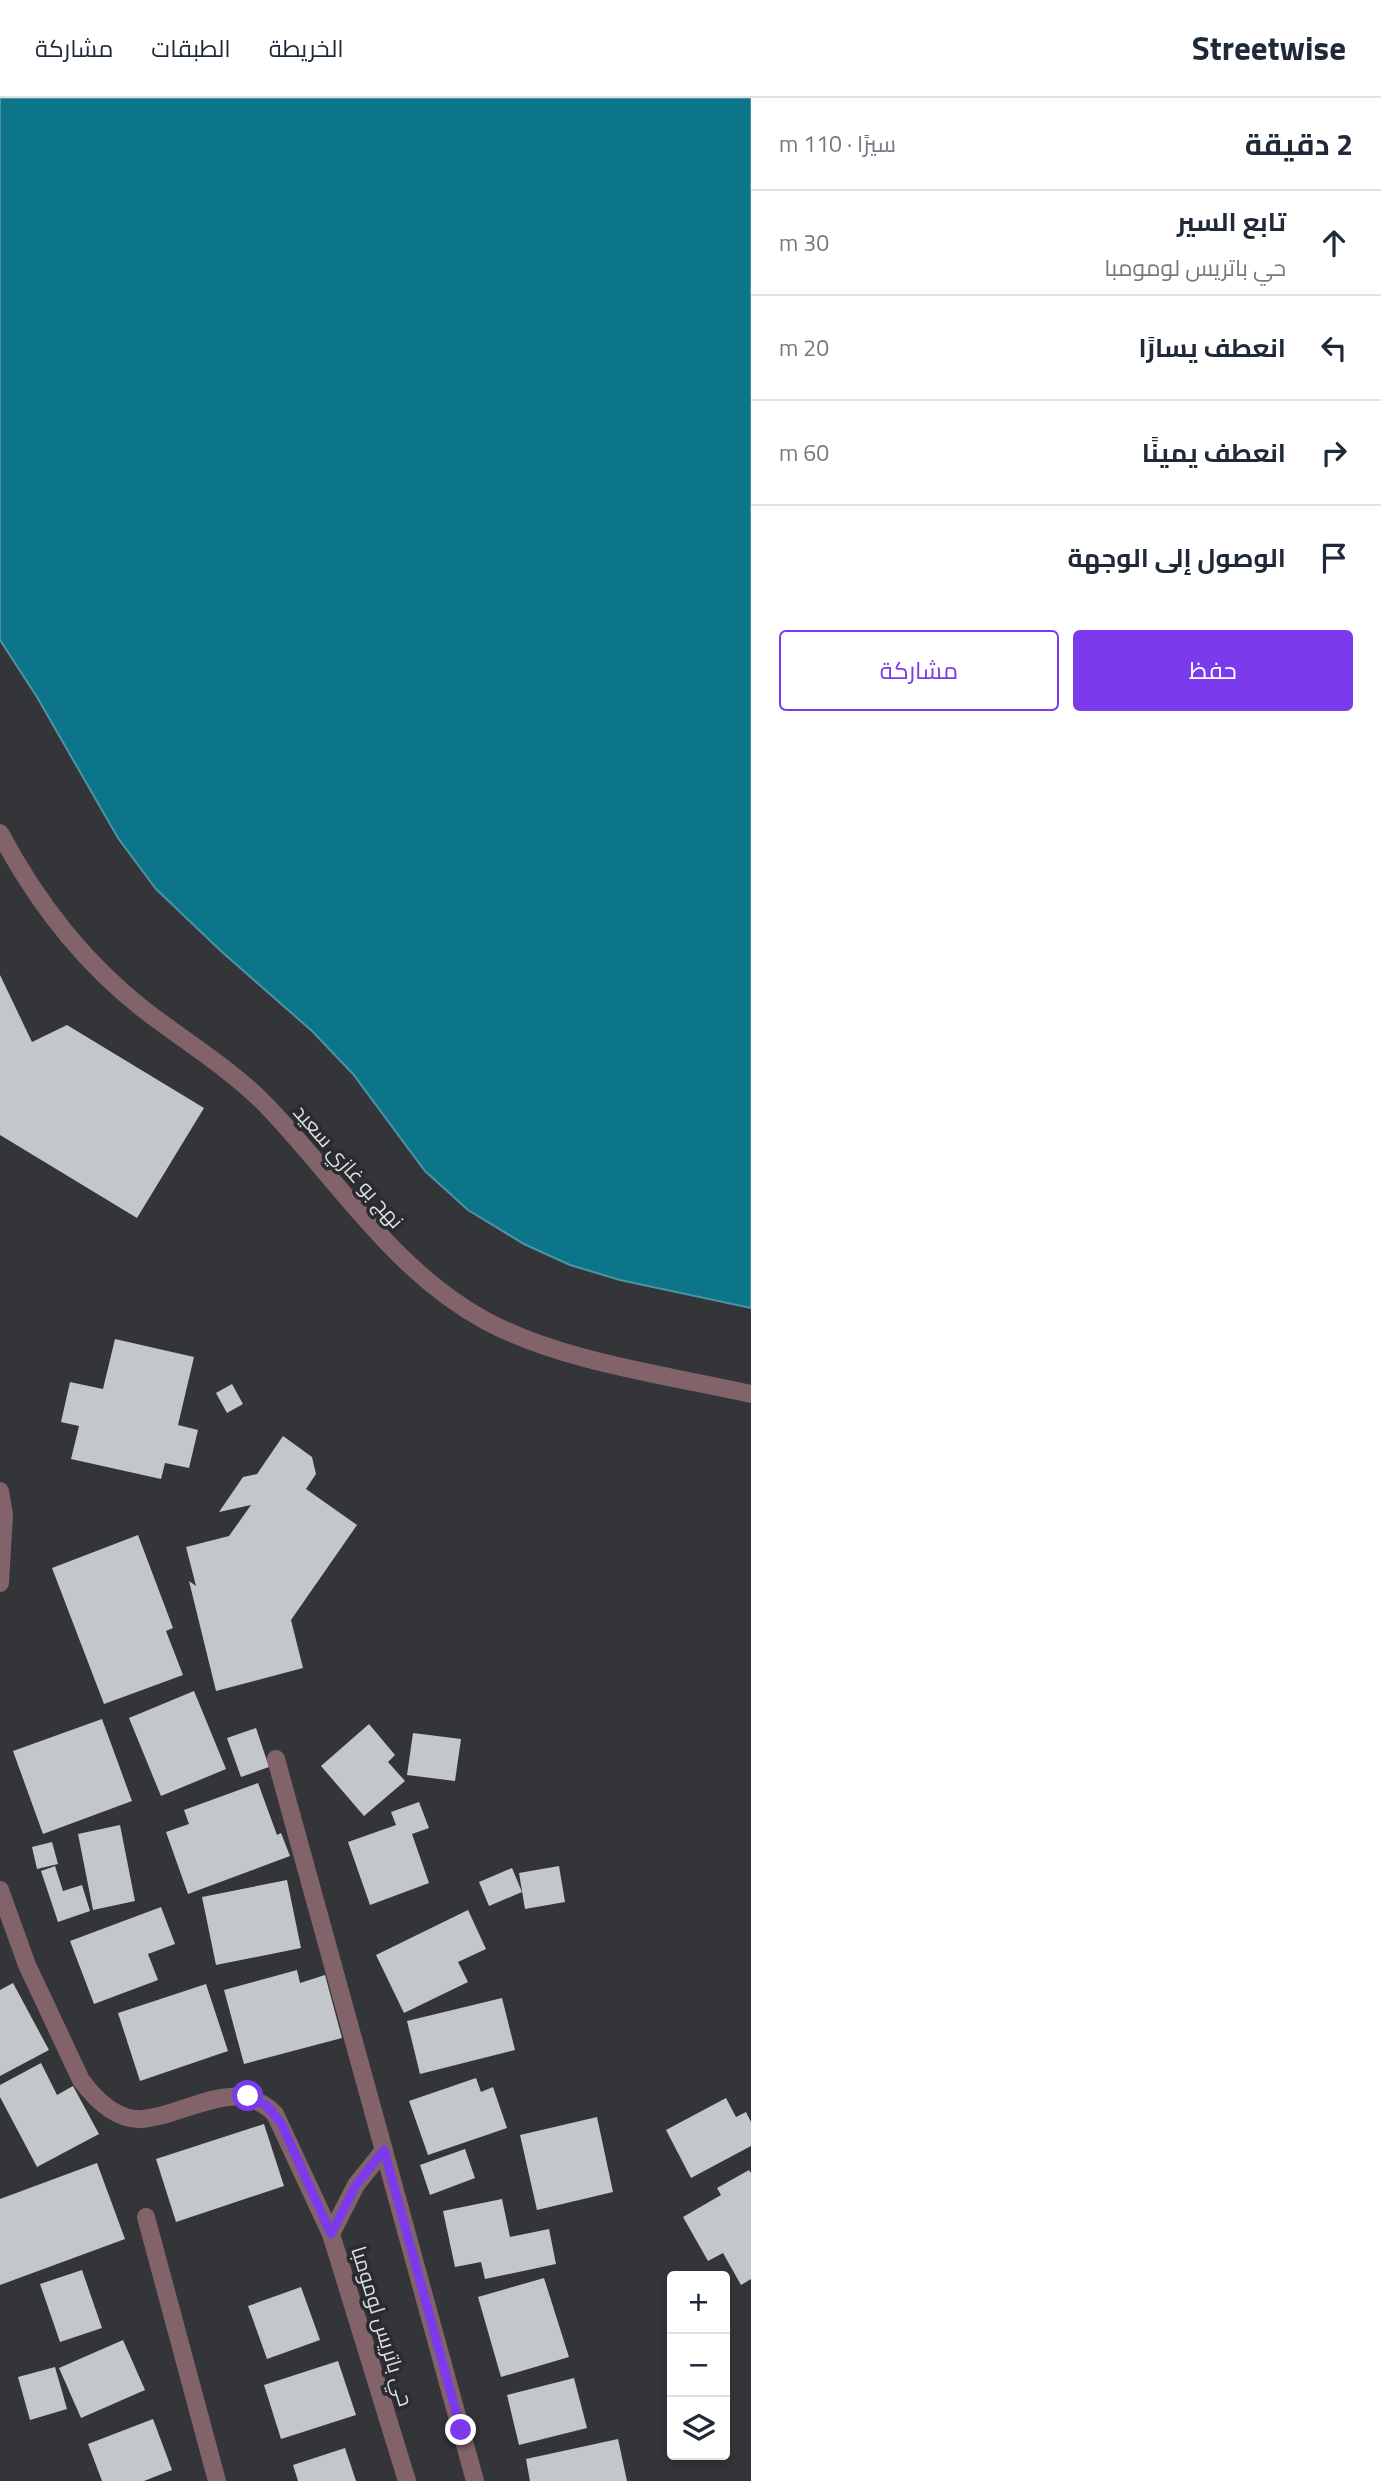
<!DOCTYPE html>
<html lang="ar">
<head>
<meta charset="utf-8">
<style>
  :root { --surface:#fff; --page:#f2f2f3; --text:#1f2937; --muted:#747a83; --line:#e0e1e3; --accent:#7c3aed }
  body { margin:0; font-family:"Titillium Web",Cairo,sans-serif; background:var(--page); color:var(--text); direction:rtl }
  .controls { position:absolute; right:21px; bottom:21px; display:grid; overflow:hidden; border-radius:7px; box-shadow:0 4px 10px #0003 }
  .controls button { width:63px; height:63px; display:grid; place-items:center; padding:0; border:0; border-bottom:2px solid var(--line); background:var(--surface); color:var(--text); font:35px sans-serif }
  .stop { position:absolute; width:21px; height:21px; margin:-16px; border:5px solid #7c3aed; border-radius:50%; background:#fff }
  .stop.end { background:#7c3aed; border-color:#fff; box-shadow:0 2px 7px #0008 }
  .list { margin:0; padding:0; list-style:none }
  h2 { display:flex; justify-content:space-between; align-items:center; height:91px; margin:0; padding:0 28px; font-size:30px }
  h2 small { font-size:23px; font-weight:400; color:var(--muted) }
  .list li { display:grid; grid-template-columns:46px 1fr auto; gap:21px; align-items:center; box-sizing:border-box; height:105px; padding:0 28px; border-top:2px solid var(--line) }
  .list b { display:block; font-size:26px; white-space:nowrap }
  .list p { margin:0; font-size:23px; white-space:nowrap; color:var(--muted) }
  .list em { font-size:23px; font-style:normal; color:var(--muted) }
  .actions { display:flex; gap:14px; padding:21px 28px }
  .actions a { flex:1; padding:16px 0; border:2px solid var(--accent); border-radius:7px; text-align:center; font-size:24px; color:var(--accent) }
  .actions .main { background:var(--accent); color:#fff }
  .icon { flex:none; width:38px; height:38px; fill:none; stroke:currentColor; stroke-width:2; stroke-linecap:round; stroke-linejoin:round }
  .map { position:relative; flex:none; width:751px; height:2383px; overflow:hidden; direction:ltr }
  header { display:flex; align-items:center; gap:42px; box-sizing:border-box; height:98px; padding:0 35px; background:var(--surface); border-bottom:2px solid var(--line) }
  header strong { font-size:33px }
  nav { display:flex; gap:38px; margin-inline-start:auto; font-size:24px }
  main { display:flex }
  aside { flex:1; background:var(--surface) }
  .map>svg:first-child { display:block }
  .water { fill:#0c758a; stroke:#4a94a4; stroke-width:2 }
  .building { fill:#c3c7ca }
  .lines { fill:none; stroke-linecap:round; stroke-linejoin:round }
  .minor { stroke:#826369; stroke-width:18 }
  .route { stroke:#7c3aed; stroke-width:9 }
  .labels { text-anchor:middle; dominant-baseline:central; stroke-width:7; stroke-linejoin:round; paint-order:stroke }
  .street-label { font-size:21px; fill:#dcdee0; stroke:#292b2e }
</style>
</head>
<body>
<header>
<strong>Streetwise</strong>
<nav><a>الخريطة</a><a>الطبقات</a><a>مشاركة</a></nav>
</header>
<main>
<aside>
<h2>2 دقيقة<small>سيرًا · 110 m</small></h2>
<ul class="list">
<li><svg class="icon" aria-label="ahead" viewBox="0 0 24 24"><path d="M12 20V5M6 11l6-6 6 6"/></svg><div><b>تابع السير</b><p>حي باتريس لومومبا</p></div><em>30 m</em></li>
<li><svg class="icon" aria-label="left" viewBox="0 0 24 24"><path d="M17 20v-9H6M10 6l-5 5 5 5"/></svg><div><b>انعطف يسارًا</b></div><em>20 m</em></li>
<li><svg class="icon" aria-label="right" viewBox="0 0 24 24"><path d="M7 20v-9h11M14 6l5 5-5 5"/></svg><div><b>انعطف يمينًا</b></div><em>60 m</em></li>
<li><svg class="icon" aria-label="arrive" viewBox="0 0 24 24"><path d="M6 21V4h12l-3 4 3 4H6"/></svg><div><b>الوصول إلى الوجهة</b></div></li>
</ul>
<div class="actions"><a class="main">حفظ</a><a>مشاركة</a></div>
</aside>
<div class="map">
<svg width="751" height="2383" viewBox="0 0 751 2383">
  <rect width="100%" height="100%" fill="#333538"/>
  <!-- water -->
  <polygon class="water" points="0,0 751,0 751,1210 620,1182 570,1167 524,1146 468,1112 425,1073 353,976 312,933 222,854 156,791 118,740 37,599 0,542"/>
  <!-- building -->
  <g class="building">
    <polygon points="0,877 32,944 67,927 204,1010 137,1120 0,1037"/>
    <polygon points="115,1241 194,1259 178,1327 198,1332 189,1370 165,1365 161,1381 71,1361 79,1328 61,1324 70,1284 103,1291"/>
    <polygon points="232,1286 243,1306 227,1315 216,1295"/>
    <polygon points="283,1338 312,1359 316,1376 306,1391 357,1427 291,1522 303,1570 216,1593 189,1483 196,1488 186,1449 229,1438 251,1407 219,1414 243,1379 257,1376"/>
    <polygon points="138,1437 173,1530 166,1533 183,1577 104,1606 52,1470"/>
    <polygon points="194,1593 226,1671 161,1698 129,1620"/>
    <polygon points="102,1621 132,1703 43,1736 13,1653"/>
    <polygon points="369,1626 395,1657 388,1664 405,1683 364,1718 321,1668"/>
    <polygon points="256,1630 269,1669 241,1679 227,1640"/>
    <polygon points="413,1635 461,1641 455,1683 407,1677"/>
    <polygon points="258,1685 277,1737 281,1735 290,1758 188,1796 166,1734 189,1726 184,1712"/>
    <polygon points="419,1704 429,1730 412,1736 429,1785 370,1807 348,1744 396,1727 391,1714"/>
    <polygon points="120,1727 135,1803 93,1812 78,1736"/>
    <polygon points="52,1744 58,1766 37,1771 32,1749"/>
    <polygon points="55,1768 63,1793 82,1787 90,1813 58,1824 41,1773"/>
    <polygon points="559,1768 565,1804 525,1811 519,1775"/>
    <polygon points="512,1770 522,1794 489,1808 479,1784"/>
    <polygon points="287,1782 301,1850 216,1867 202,1799"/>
    <polygon points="161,1809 175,1846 148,1856 158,1882 94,1906 70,1843"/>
    <polygon points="468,1812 486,1851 458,1864 468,1884 404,1915 376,1857"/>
    <polygon points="297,1872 300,1885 325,1877 342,1940 244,1966 224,1892"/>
    <polygon points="13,1885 49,1952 0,1978 0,1892"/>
    <polygon points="206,1886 228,1953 140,1983 118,1915"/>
    <polygon points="502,1900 515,1952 420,1976 407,1923"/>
    <polygon points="41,1965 57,1997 73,1988 99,2036 37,2069 0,1999 0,1987"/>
    <polygon points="476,1980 481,1994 493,1989 507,2030 428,2057 409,2003"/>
    <polygon points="726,2000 736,2019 746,2014 751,2024 751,2048 691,2080 666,2032"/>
    <polygon points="597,2019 613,2094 537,2112 520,2037"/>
    <polygon points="264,2026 284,2088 176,2124 156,2061"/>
    <polygon points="465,2051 475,2080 430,2097 420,2067"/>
    <polygon points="97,2065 125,2141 0,2187 0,2101"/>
    <polygon points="749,2072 751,2075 751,2181 741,2187 723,2155 708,2163 683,2119 721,2097 717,2090"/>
    <polygon points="502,2101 510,2139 549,2131 556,2166 485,2181 481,2164 455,2169 443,2113"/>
    <polygon points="82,2172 102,2230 60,2244 40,2186"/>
    <polygon points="544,2180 569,2259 501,2279 478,2199"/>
    <polygon points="301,2189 320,2242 267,2261 248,2208"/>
    <polygon points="123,2242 145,2292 81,2320 59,2270"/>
    <polygon points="338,2263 356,2317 281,2341 264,2287"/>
    <polygon points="55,2269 67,2311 30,2322 18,2279"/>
    <polygon points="574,2280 587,2330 519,2347 507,2297"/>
    <polygon points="153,2321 172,2372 144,2383 102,2383 88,2346"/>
    <polygon points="618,2341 627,2383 530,2383 526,2361"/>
    <polygon points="345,2350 356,2383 298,2383 293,2367"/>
  </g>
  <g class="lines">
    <!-- minor -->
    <g class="minor">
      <path d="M0,735C36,803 82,863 143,911C183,942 228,969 264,1005C337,1080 392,1172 486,1223C563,1264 666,1277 751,1296"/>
      <polyline points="0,1393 4,1417 0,1485"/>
      <polyline points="276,1661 475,2383"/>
      <path d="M0,1792L27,1867L81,1982C95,2001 117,2023 143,2021C188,2017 236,1976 275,2016L331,2136L407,2383"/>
      <polyline points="146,2119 217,2383"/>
      <polyline points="331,2136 356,2087 384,2052"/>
    </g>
  </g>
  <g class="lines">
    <!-- route -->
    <polyline class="route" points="248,1998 267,2008 281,2025 331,2136 356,2087 384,2052 461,2332"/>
  </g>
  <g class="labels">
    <!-- street labels -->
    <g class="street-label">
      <text transform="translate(349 1068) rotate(49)">نهج بو غازي سعيد</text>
      <text transform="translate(383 2228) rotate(73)">حي باتريس لومومبا</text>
    </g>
  </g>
</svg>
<div class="controls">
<button>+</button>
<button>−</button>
<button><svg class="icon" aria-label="layers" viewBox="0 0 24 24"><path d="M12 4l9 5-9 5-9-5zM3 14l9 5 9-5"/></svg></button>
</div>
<div class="stop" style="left:248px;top:1998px"></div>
<div class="stop end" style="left:461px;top:2332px"></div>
</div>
</main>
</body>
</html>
